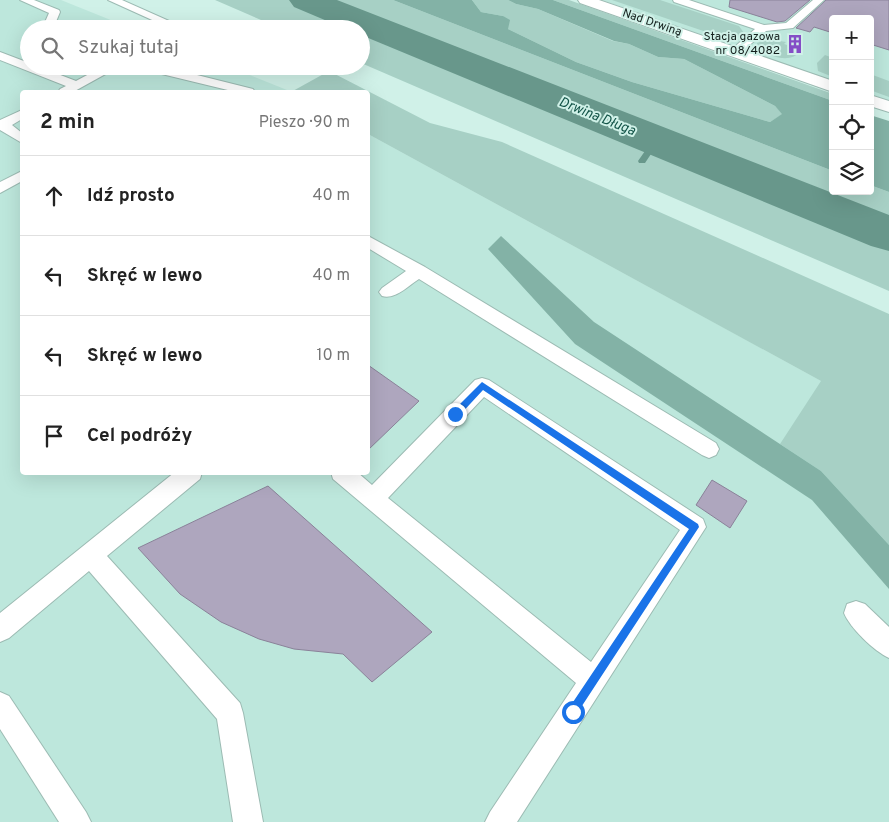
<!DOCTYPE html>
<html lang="pl">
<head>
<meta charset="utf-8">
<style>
  :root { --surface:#fff; --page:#f2f2f2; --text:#222; --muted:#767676; --line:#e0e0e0 }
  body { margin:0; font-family:Overpass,sans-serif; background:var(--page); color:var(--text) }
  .controls { position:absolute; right:15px; top:15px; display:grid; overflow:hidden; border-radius:5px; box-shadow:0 5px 20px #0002 }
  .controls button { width:45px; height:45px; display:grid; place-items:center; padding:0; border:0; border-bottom:1px solid var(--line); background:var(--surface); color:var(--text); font:25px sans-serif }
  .stop { position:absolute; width:15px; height:15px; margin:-11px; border:4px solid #1a73e8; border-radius:50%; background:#fff }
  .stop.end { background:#1a73e8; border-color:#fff; box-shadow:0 1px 5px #0008 }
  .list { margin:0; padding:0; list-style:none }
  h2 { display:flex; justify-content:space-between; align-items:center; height:65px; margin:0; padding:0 20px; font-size:21px }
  h2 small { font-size:16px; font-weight:400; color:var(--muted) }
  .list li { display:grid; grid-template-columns:32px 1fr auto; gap:15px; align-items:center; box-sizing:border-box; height:80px; padding:0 20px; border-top:1px solid var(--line) }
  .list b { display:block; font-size:19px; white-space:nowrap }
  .list em { font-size:16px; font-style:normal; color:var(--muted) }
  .icon { flex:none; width:28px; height:28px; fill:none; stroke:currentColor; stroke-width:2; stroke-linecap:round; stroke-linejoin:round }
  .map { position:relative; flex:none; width:889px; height:822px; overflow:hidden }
  .search { position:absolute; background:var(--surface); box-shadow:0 5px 20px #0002; left:20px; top:20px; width:350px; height:55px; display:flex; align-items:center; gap:12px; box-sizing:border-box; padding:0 18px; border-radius:28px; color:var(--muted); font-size:19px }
  .panel { position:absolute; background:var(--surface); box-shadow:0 5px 20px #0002; left:20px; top:90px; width:350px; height:385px; border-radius:5px }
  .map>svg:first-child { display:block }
  .built { fill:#bde7dc }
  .green { fill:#a7d0c5 }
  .forest { fill:#83b2a6 }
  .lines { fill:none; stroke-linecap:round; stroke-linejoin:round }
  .stream { fill:#68978b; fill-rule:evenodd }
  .river { fill:#68978b; fill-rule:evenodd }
  .building { fill:#aea6be; stroke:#8a8299 }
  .lane-casing { stroke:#9cbbb3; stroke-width:2 }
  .street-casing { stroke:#9cbbb3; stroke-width:2 }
  .lane { fill:#fff; fill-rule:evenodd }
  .street { fill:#fff; fill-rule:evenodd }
  .route { fill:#1a73e8 }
  .labels { text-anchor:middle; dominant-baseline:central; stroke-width:4; stroke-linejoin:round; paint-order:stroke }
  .far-street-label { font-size:12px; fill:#15211e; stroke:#d0f1e8 }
  .far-poi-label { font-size:12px; fill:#15211e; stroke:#d0f1e8; text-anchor:end }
  .far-water-label { font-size:14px; font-style:italic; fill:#135448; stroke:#d0f1e8 }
</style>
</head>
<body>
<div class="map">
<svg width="889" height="822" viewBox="0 0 889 822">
  <rect width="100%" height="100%" fill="#d0f1e8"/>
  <!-- built -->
  <g class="built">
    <polygon points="0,0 61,0 133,29 29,29 29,66 227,66 292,92 22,92 22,472 368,472 368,134 889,418 889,822 0,822"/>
    <polygon points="602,0 889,0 889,101 870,94 870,19 833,19 833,81"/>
  </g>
  <!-- green -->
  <g class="green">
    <polygon points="215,0 393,0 833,171 833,191 870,191 870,185 889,192 889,291 361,63 361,29 282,29"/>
    <polygon points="472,0 508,0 516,4 538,9 613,41 629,44 658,57 684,59 775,106 783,114 770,122 632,82 576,62 508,29 503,16 481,12"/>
    <polygon points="553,0 569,0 833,94 833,101"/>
    <polygon points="612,0 660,0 739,26 744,33 740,38 727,39"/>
    <path d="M768,39L786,42L784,44L802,50C789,65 773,56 757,50V43Z"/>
    <polygon points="825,55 833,58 833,77 818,71 817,63"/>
    <polygon points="329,71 430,123 502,142 889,314 889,545 821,471 780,444 821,381 368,134 368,92 291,92"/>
    <polygon points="870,74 889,81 889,97 870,90"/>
  </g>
  <!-- forest -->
  <g class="forest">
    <polygon points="393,0 472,0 481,12 503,16 510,20 508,29 576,62 632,82 770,122 782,114 775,106 684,59 658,57 629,44 614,41 538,9 516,4 508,0 553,0 833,101 833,171"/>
    <polygon points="870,115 889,121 889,192 870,185"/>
    <polygon points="501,236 594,322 821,471 889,545 889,589 812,500 575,344 488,249"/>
  </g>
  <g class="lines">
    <!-- stream -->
    <polygon class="stream" points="649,137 656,139 653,151 645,163 639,163 638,161 645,151"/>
    <!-- river -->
    <polygon class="river" points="289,0 337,0 889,215 889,251 871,246 361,35 361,29 346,29 294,7"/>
  </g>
  <!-- building -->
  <g class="building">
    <polygon points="730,0 810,0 785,21 777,22 729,7"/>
    <polygon points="826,0 889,0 889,50 870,44 870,19 833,19 833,33 814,27 810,32 796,28"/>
    <polygon points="368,365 419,401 368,450"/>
    <polygon points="712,480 747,501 730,528 696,505"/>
    <polygon points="268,486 432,632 372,682 343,654 294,649 259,639 221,622 180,594 138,548"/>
  </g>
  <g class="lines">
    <!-- lane casing -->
    <g class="lane-casing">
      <g id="lane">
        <polygon points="20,0 34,0 59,10 60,12 53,29 42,29 49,13"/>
        <polygon points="108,0 122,0 187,29 172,29"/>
        <polygon points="673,0 689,0 764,25 786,23 813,0 824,0 793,28 766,31 739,54 731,54 729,52 731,50 755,29 674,2"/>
        <polygon points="0,52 29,63 29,66 37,66 76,81 104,66 120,66 73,92 58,92 60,89 66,86 0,60"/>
        <polygon points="139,66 161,66 253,89 255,92 236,92 141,69"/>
        <polygon points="22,110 22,119 12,125 22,133 22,143 0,130 0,120"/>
        <polygon points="22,171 22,181 0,193 0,182"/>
        <path d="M368,236L425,267L716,443L719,449L716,455L709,458L702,455L419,279C408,286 395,300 382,296L379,292L382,288L406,271L368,248Z"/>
        <path d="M482,378L489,380L703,519L706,527L517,822H485L490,812L576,683L365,506L333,479L331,472H357L372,485L475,380ZM484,397L680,530L591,662L388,498Z"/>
        <polygon points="175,472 202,472 200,479 107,556 240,703 243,713 263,822 233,822 217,719 89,571 9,638 0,642 0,613"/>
        <path d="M856,601L865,604L889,627V658C874,651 850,628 844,613L847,604Z"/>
        <polygon points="0,692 9,696 86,812 91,822 59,822 0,729"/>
      </g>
    </g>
    <!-- street casing -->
    <g class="street-casing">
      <g id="street">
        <polygon points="578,0 599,0 833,81 833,92 580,3"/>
        <polygon points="870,95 889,101 889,112 870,106"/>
      </g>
    </g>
    <!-- lane -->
    <use href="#lane" class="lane"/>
    <!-- street -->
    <use href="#street" class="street"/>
  </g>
  <!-- route -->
  <polygon class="route" points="482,382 698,524 699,527 576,715 573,717 569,715 567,712 569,708 689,529 483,390 458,417 452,417 452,412"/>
  <!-- icons -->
  <defs>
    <g id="building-bare" transform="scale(1.5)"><path d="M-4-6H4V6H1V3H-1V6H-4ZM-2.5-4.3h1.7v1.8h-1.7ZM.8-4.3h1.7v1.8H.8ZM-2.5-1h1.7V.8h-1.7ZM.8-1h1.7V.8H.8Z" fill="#844ec6" stroke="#d0f1e8" stroke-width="2.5" paint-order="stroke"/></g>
  </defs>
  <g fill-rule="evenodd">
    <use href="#building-bare" x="795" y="44"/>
  </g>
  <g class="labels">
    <!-- far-street labels -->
    <g class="far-street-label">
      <text transform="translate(652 23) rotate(19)">Nad Drwiną</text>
    </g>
    <!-- far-poi labels -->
    <g class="far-poi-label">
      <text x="780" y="37">Stacja gazowa<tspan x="780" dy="14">nr 08/4082</tspan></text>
    </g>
    <!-- far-water labels -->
    <g class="far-water-label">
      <text transform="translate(597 117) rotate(22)">Drwina Długa</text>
    </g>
  </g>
</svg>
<div class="controls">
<button>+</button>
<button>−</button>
<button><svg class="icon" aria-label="locate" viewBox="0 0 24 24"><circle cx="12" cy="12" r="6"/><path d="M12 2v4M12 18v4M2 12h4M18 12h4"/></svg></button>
<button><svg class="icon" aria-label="layers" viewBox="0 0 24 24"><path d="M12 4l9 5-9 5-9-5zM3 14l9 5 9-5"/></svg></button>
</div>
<div class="stop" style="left:573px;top:712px"></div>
<div class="stop end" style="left:455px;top:414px"></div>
<div class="search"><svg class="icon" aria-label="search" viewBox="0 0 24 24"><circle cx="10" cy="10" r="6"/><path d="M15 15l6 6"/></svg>Szukaj tutaj</div>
<section class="panel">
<h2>2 min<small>Pieszo · 90 m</small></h2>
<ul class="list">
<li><svg class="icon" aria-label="ahead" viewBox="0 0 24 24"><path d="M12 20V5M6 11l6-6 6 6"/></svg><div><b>Idź prosto</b></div><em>40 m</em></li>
<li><svg class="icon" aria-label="left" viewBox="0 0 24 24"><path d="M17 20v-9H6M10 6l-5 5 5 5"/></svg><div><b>Skręć w lewo</b></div><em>40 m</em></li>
<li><svg class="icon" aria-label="left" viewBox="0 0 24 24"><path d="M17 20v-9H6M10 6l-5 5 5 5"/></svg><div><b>Skręć w lewo</b></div><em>10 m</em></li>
<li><svg class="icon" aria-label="arrive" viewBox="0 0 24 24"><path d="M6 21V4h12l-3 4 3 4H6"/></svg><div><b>Cel podróży</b></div></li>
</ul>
</section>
</div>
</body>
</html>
